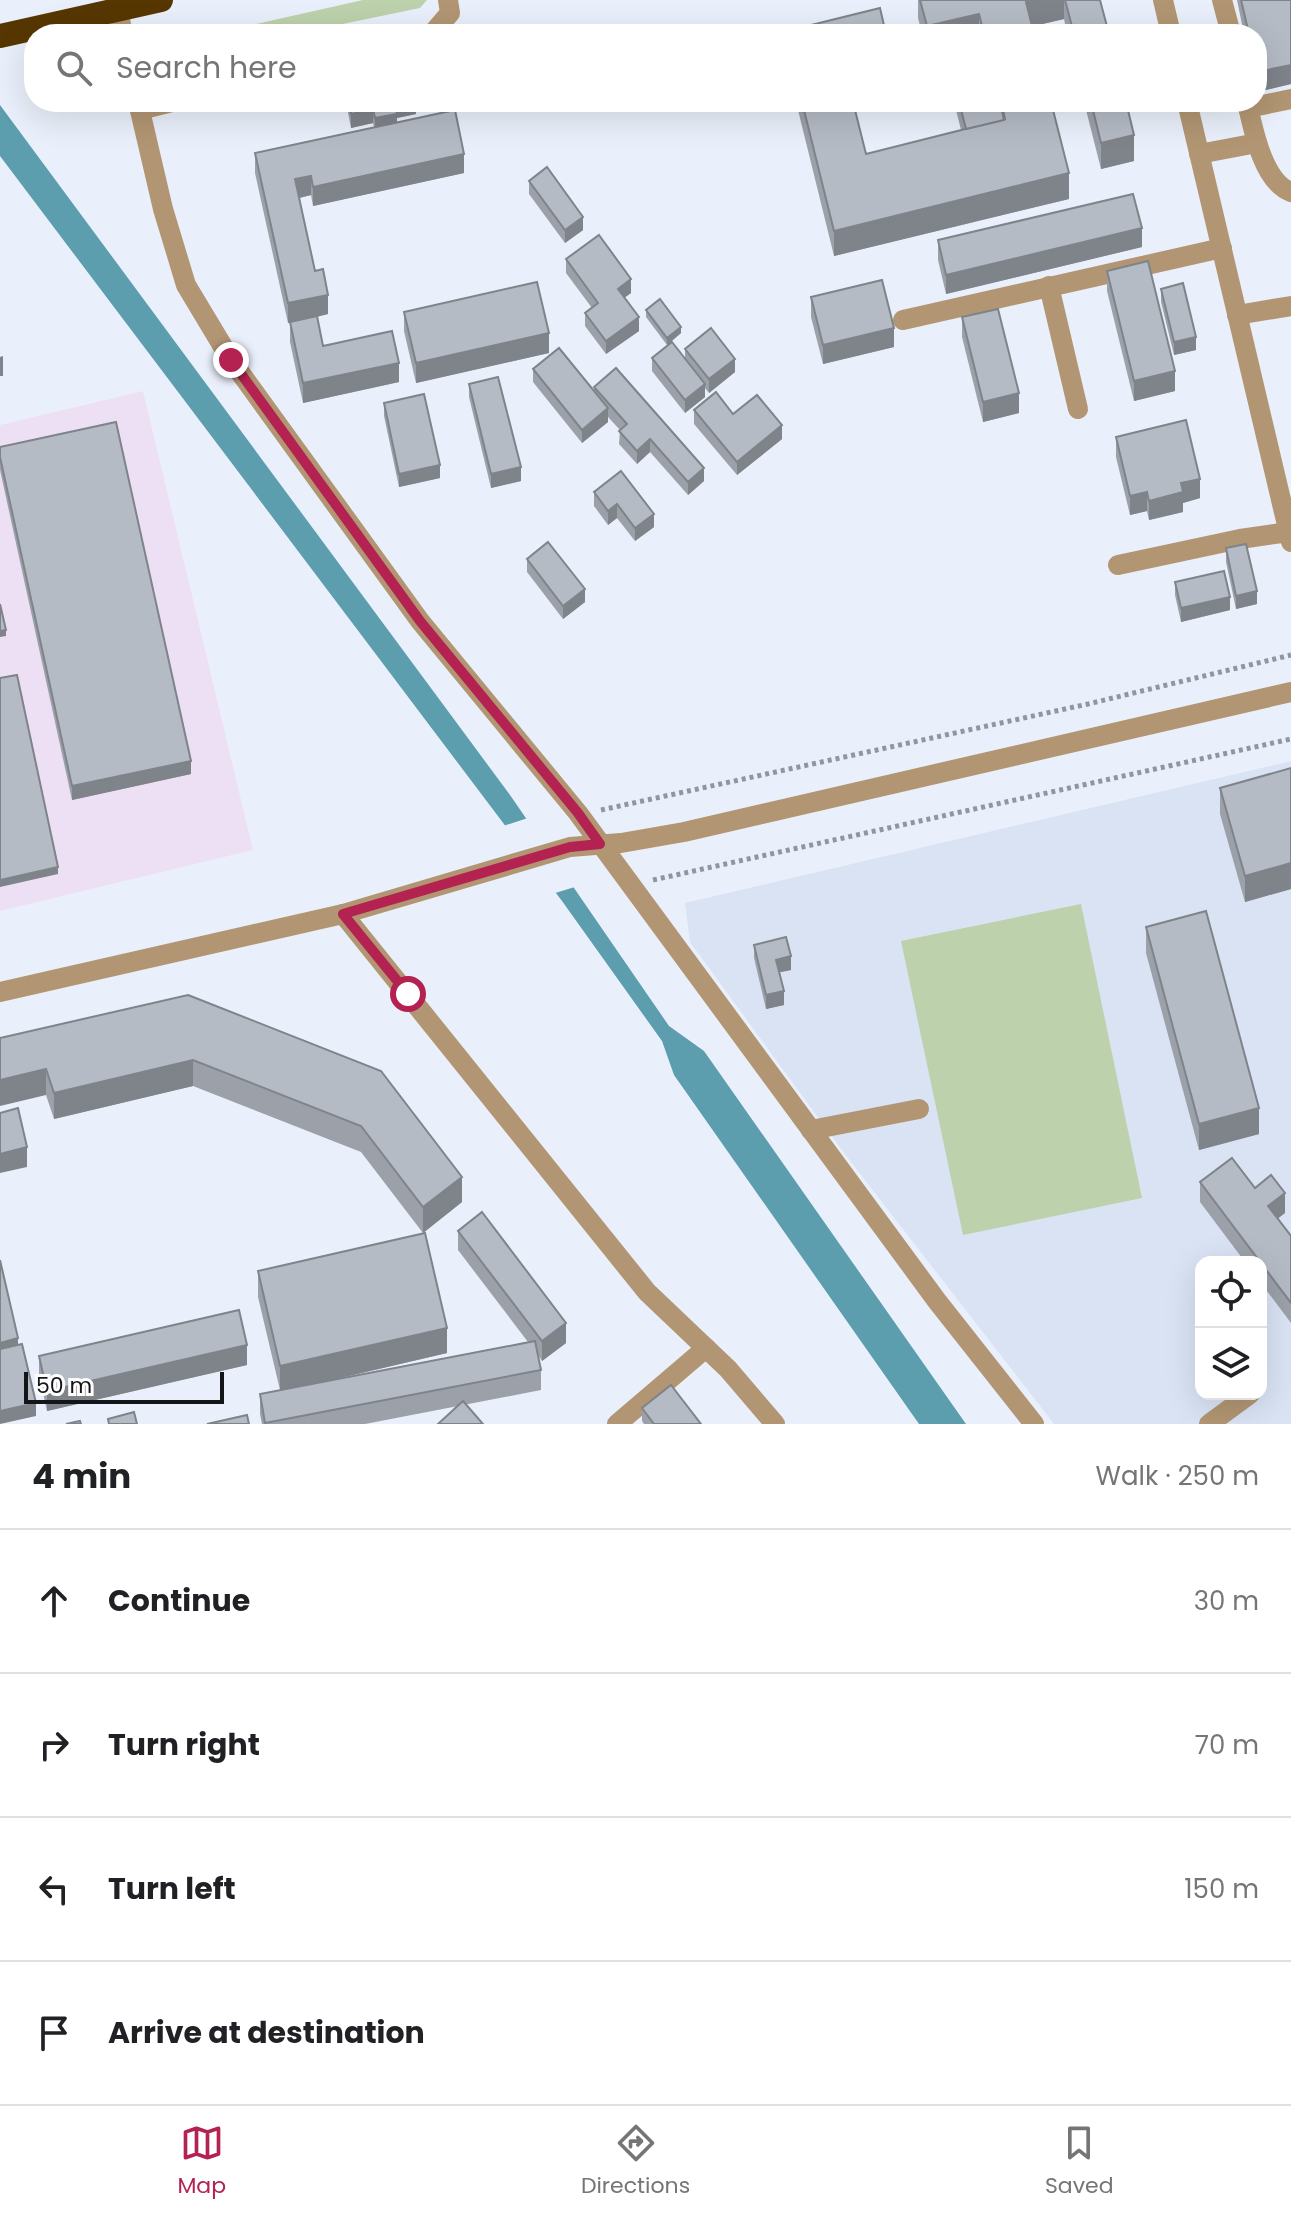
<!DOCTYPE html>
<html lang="en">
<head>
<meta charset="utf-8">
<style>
  :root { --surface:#fff; --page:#f2f2f2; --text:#202124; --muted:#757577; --line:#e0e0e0; --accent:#b32250 }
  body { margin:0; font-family:Poppins,sans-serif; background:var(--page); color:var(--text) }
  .controls { position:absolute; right:24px; bottom:24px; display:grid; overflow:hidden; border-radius:16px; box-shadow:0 8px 32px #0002 }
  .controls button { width:72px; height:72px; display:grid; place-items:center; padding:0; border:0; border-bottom:2px solid var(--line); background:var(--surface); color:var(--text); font:40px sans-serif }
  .scale { position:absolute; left:24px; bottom:20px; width:200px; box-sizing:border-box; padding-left:8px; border:4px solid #131518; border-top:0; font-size:22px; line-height:28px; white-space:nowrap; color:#131518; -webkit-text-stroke:6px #fdfdfd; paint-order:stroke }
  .stop { position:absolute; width:24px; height:24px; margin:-18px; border:6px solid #b32250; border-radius:50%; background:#fff }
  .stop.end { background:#b32250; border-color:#fff; box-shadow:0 2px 8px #0008 }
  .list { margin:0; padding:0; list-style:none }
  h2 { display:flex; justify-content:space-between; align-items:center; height:104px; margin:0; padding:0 32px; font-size:34px }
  h2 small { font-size:26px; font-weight:400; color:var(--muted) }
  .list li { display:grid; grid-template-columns:52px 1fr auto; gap:24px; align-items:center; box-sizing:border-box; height:144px; padding:0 32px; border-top:2px solid var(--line) }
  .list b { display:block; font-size:30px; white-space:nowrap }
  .list em { font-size:26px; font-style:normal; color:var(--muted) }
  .icon { flex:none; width:44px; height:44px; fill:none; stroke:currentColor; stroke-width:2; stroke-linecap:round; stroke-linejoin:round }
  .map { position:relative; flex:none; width:1291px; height:1424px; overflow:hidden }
  .search { position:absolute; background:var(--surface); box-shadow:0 8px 32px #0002; left:24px; right:24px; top:24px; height:88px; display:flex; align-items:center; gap:20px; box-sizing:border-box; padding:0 28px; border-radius:32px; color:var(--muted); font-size:30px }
  .sheet { height:680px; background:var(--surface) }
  nav { display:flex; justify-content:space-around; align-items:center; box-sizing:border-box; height:112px; border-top:2px solid var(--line); background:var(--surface); font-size:22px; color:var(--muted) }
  nav a { display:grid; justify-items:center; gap:4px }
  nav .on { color:var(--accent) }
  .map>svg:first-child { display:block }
  .commercial { fill:#eee0f4 }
  .built { fill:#d9e3f4; fill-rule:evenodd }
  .green { fill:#bdd1ac }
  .water { fill:#5d9eae }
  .pier { fill:#eaf0fb }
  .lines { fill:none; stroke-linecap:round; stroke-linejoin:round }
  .path { stroke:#91959d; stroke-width:5; stroke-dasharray:4 4; stroke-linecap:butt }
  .minor { stroke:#b29673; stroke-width:20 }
  .highway { stroke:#573700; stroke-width:24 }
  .wall { fill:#9ca1a9 }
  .shaded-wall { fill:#7f838a }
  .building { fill:#b5bbc5; stroke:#7f838a; stroke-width:2 }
  .route { stroke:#b32250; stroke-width:10 }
</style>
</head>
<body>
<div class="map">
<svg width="1291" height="1424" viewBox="0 0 1291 1424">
  <rect width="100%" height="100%" fill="#eaf0fb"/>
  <!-- commercial -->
  <polygon class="commercial" points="143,391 253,850 0,911 0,425"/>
  <!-- built -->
  <path class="built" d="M1291,761V1424H1054L844,1153L690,942L685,903ZM1201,1262H1261V1394H1201Z"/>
  <!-- green -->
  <g class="green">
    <polygon points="363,0 427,0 420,8 294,34 212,34"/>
    <polygon points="1081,904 1142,1198 963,1235 901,941"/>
  </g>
  <!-- water -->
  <polygon class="water" points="0,105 510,795 669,1026 704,1051 966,1424 919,1424 674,1075 662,1041 562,901 0,156"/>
  <!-- pier -->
  <polygon class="pier" points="531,817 578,886 552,894 503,826"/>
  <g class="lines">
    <!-- path -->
    <g class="path">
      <polyline points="601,810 1088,704 1291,655"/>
      <polyline points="653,880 1291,739"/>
    </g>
    <!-- minor -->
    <g class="minor">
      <polyline points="116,0 123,34"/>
      <polyline points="1163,0 1171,34"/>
      <polyline points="1222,0 1231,34"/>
      <polyline points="432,34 450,13 448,0"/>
      <polyline points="138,102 163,209 186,285 231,360 420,621 578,813 937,1301 1034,1424"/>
      <polyline points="1187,102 1291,542"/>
      <path d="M1247,102C1253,129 1263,182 1291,192"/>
      <polyline points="1248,108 1291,99"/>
      <polyline points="140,110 172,102"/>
      <polyline points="1199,154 1257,143"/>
      <polyline points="1049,286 1078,409"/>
      <polyline points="1237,315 1291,306"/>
      <polyline points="903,320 1222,248"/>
      <polyline points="1118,565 1240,539 1289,532"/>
      <polyline points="343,914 647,1292 728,1369 775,1424"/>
      <polyline points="0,992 343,914 570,847 621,843 684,832 1291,692"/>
      <polyline points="811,1130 919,1109"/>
      <polyline points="617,1424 706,1348"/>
      <polyline points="1209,1424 1250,1394"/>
    </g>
    <!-- highway -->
    <polyline class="highway" points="0,36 161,0"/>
  </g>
  <!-- wall -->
  <g class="wall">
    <polygon points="918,0 1100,0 1109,34 1067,34 1064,19 1032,26 1034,34 922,34 918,18"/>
    <polygon points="1237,0 1291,0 1291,84 1257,92 1257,34 1244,34"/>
    <polygon points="346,102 416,102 416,114 397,118 397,122 464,173 313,206 311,195 299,198 315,271 328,314 317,317 323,346 399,382 303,403 290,342 290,323 288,323 255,173 255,153 374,127 373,123 351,128"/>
    <polygon points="796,102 853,102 866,154 961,130 954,102 1051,102 1069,199 834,256"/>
    <polygon points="1084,102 1126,102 1134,161 1101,169"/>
    <polygon points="529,181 583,230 565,243 529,194"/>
    <polygon points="938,240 1142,247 946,294 938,260"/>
    <polygon points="566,259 631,293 624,298 639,331 606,354 585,326 585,313 592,308 566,273"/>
    <polygon points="1107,271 1175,391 1134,401 1107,291"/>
    <polygon points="1161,289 1196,350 1174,355 1161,302"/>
    <polygon points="811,297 894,347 823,364 811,317"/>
    <polygon points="646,310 681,333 667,345 646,317"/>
    <polygon points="404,312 549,353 416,383 404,331"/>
    <polygon points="962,317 1019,413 983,422 962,337"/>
    <polygon points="685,349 735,372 709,393 705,388 705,397 685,413 652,371 652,358 685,358"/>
    <polygon points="533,369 594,391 594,387 704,481 688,495 650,452 637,464 619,444 620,430 608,417 608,422 582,443 533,382"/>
    <polygon points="469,384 521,481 491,488 469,397"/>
    <polygon points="384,403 440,478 399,487 384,416"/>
    <polygon points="694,410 733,414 782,439 737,475 694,424"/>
    <polygon points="1116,437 1200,498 1183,503 1183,512 1149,520 1147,511 1130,515 1116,457"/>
    <polygon points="0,447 191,774 72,800 0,470"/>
    <polygon points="621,471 654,527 635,541 617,518 608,525 594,506 594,492"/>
    <polygon points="1226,548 1257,604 1236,609 1226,562"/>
    <polygon points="527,559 585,602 563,619 527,572"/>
    <polygon points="1175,582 1230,610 1181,622 1175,595"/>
    <polygon points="1291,768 1291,889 1245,902 1220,814 1220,788"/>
    <polygon points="1146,927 1259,1134 1199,1150 1146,953"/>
    <polygon points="754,945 791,970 780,972 784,1005 766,1009 754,958"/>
    <polygon points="188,995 462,1202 423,1233 361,1152 193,1086 54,1119 46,1095 0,1038"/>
    <polygon points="1200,1182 1255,1188 1285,1213 1278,1218 1291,1236 1291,1323 1261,1283 1261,1262 1245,1262 1200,1202"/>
    <polygon points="458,1231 566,1343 542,1361 538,1355 541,1370 541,1390 365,1424 262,1424 260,1414 260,1394 280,1390 258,1297 258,1271 447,1353 332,1380 528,1342 458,1250"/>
    <polygon points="39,1356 247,1365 47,1411 39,1375"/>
    <polygon points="642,1408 701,1424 644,1424 642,1421"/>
  </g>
  <!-- shaded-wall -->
  <g class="shaded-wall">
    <polygon points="1035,0 1064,0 1064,19 1026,28 1026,2"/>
    <polygon points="979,14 979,34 927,34 927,26"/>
    <polygon points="1291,65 1291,84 1257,92 1257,72"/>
    <polygon points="407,102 416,102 416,114 397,118 397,127 375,132 375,118 395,105"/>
    <polygon points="373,109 373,123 351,128 351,114"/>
    <polygon points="1134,135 1134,161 1101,169 1101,143"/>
    <polygon points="464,154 464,173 313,206 313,187"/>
    <polygon points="1069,173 1069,199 834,256 834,231"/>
    <polygon points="311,176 311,195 295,199 295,179"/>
    <polygon points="583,217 583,230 565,243 565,230"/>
    <polygon points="1142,228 1142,247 946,294 946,275"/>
    <polygon points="631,279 631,293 618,302 618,289"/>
    <polygon points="328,295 328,314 288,323 288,303"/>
    <polygon points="639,317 639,331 606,354 606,341"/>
    <polygon points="681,327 681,333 667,345 667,338"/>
    <polygon points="894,328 894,347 823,364 823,345"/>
    <polygon points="549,333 549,353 416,383 416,363"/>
    <polygon points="1196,337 1196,350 1174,355 1174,342"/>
    <polygon points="3,356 3,376 0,376 0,357"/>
    <polygon points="735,359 735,372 709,393 709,379"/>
    <polygon points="399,363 399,382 303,403 303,383"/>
    <polygon points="1175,371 1175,391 1134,401 1134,381"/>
    <polygon points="705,384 705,397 685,413 685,400"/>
    <polygon points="1019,393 1019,413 983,422 983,402"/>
    <polygon points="608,408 608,422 582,443 582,430"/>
    <polygon points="782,425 782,439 737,475 737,462"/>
    <polygon points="650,439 650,452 637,464 637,451"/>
    <polygon points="440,465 440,478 399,487 399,474"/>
    <polygon points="521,467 521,481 491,488 491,474"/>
    <polygon points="704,468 704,481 688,495 688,482"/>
    <polygon points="1200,479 1200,498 1183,503 1183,512 1149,520 1149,501 1181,483"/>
    <polygon points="1147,492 1147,511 1130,515 1130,496"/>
    <polygon points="617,504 617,518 608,525 608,511"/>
    <polygon points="654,514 654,527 635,541 635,528"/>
    <polygon points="585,589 585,602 563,619 563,606"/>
    <polygon points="1257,591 1257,604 1236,609 1236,596"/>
    <polygon points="1230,597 1230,610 1181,622 1181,608"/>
    <polygon points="6,630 6,636 0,637 0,631"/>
    <polygon points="191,761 191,774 72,800 72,786"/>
    <polygon points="1291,863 1291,889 1245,902 1245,876"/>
    <polygon points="58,867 58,874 0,887 0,880"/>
    <polygon points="791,956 791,970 776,973 776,960"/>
    <polygon points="784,991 784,1005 766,1009 766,995"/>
    <polygon points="193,1060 193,1086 54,1119 54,1093"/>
    <polygon points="46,1069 46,1095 0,1106 0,1080"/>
    <polygon points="1259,1108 1259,1134 1199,1150 1199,1124"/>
    <polygon points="27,1147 27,1167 0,1173 0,1154"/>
    <polygon points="462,1177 462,1202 423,1233 423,1207"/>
    <polygon points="1285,1193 1285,1213 1268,1226 1268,1206"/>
    <polygon points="566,1323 566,1343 542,1361 542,1341"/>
    <polygon points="447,1328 447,1353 280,1392 280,1366"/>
    <polygon points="18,1338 18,1358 0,1362 0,1343"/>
    <polygon points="247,1345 247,1365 47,1411 47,1391"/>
    <polygon points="36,1403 36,1416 0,1424 0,1411"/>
  </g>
  <!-- building -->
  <g class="building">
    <polygon points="920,0 1035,0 1026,2 1034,34 984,34 979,14 927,26"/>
    <polygon points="1065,0 1100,0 1109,34 1074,34"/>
    <polygon points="1241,0 1291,0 1291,65 1257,72 1257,34 1249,34"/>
    <polygon points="880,8 886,34 784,34 783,32"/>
    <polygon points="349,102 407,102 395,105 397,114 375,118 373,109 351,114"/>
    <polygon points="802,102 853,102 866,154 1005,119 1001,102 1051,102 1069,173 834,231"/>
    <polygon points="959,102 1000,102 1004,120 966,129"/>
    <polygon points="1091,102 1126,102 1134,135 1101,143"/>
    <polygon points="455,110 464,154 313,187 311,176 295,179 315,271 323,269 328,295 288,303 255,153"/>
    <polygon points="547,167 583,217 565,230 529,181"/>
    <polygon points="1133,194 1142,228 946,275 938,240"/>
    <polygon points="599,235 631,279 618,289 639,317 606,341 585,313 598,303 566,259"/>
    <polygon points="1148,261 1175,371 1134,381 1107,271"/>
    <polygon points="882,280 894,328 823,345 811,297"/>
    <polygon points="537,282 549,333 416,363 404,312"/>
    <polygon points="1183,283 1196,337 1174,342 1161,289"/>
    <polygon points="660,299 681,327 667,338 646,310"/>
    <polygon points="998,309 1019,393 983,402 962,317"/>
    <polygon points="317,316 323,346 392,331 399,363 303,383 290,322"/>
    <polygon points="711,328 735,359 709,379 685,349"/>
    <polygon points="672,342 705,384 685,400 652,358"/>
    <polygon points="559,348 608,408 582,430 533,369"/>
    <polygon points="616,368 704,468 688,482 650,439 637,451 619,431 627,424 594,387"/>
    <polygon points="498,377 521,467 491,474 469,384"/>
    <polygon points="716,392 733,414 757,395 782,425 737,462 694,410"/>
    <polygon points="424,394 440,465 399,474 384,403"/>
    <polygon points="1186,420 1200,479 1181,483 1183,492 1149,501 1147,492 1130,496 1116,437"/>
    <polygon points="116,422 191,761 72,786 0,457 0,447"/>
    <polygon points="621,471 654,514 635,528 617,504 608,511 594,492"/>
    <polygon points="548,542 585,589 563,606 527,559"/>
    <polygon points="1246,544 1257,591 1236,596 1226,548"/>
    <polygon points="1224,571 1230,597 1181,608 1175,582"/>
    <polygon points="0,604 6,630 0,631"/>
    <polygon points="17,675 58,867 0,880 0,678"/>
    <polygon points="1291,768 1291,863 1245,876 1220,788"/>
    <polygon points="1206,911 1259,1108 1199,1124 1146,927"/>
    <polygon points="786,937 791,956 776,960 784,991 766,995 754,945"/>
    <polygon points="188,995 381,1071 462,1177 423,1207 361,1126 193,1060 54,1093 46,1069 0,1080 0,1038"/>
    <polygon points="18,1108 27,1147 0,1154 0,1113"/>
    <polygon points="1232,1158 1255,1188 1271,1175 1285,1193 1268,1206 1291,1236 1291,1303 1200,1182"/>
    <polygon points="482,1212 566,1323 542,1341 458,1231"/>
    <polygon points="425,1233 447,1328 280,1366 258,1271"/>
    <polygon points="0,1260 18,1338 0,1343"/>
    <polygon points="239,1310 247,1345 47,1391 39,1356"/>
    <polygon points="535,1341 541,1370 265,1423 260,1394"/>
    <polygon points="22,1344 36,1403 0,1411 0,1349"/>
    <polygon points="671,1385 701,1424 654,1424 642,1408"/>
    <polygon points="463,1401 483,1424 438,1424"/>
    <polygon points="134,1412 137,1424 109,1424 108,1419"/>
    <polygon points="247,1415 249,1424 207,1424"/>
    <polygon points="80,1421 81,1424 66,1424"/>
  </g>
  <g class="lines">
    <!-- route -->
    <polyline class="route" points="231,360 420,621 578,813 600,844 570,847 343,914 408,994"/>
  </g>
</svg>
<div class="controls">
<button><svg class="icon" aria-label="locate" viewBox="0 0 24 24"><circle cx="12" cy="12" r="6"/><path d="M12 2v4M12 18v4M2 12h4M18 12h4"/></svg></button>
<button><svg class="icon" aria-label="layers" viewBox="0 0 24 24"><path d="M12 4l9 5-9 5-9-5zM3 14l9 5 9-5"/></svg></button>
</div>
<div class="scale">50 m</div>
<div class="stop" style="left:408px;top:994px"></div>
<div class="stop end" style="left:231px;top:360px"></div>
<div class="search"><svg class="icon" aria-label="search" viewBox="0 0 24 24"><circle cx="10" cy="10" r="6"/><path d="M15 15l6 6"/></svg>Search here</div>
</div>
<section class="sheet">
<h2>4 min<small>Walk · 250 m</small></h2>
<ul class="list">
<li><svg class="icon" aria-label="ahead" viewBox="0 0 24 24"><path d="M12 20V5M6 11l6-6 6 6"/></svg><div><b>Continue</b></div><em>30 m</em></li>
<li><svg class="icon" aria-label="right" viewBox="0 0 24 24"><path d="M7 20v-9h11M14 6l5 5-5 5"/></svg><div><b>Turn right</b></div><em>70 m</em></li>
<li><svg class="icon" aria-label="left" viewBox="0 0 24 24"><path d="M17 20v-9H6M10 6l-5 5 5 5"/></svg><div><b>Turn left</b></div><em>150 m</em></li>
<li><svg class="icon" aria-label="arrive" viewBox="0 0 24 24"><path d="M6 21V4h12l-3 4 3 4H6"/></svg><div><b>Arrive at destination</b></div></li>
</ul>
</section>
<nav>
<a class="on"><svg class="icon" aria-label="map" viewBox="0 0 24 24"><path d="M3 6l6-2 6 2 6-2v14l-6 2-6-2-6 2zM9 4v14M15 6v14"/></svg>Map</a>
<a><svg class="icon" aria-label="directions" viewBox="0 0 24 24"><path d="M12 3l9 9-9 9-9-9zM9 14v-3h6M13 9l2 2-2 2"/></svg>Directions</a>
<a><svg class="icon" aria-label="saved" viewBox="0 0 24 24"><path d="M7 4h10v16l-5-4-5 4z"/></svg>Saved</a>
</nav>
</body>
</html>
